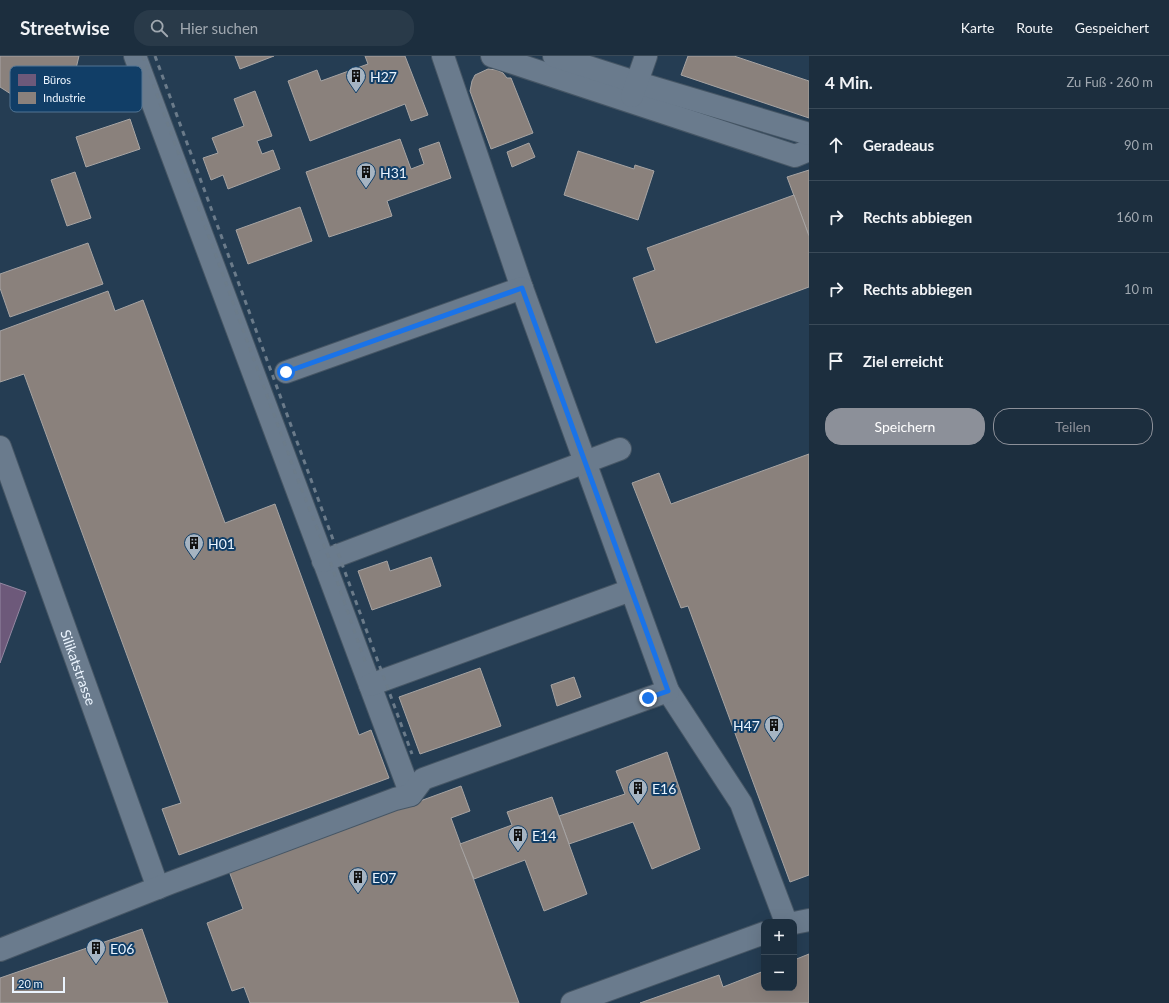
<!DOCTYPE html>
<html lang="de">
<head>
<meta charset="utf-8">
<style>
  :root { --surface:#1c2e3e; --page:#293a49; --text:#f1f3f6; --muted:#a0a8b0; --line:#3a4a58; --accent:#8c9099 }
  body { margin:0; font-family:Lato,sans-serif; background:var(--page); color:var(--text) }
  .controls { position:absolute; right:12px; bottom:12px; display:grid; overflow:hidden; border-radius:8px; box-shadow:0 4px 16px #0002 }
  .controls button { width:36px; height:36px; display:grid; place-items:center; padding:0; border:0; border-bottom:1px solid var(--line); background:var(--surface); color:var(--text); font:20px sans-serif }
  .scale { position:absolute; left:12px; bottom:10px; width:53px; box-sizing:border-box; padding-left:4px; border:2px solid #ebf4fe; border-top:0; font-size:11px; line-height:14px; white-space:nowrap; color:#ebf4fe; -webkit-text-stroke:3px #113e67; paint-order:stroke }
  .stop { position:absolute; width:12px; height:12px; margin:-9px; border:3px solid #1a73e8; border-radius:50%; background:#fff }
  .stop.end { background:#1a73e8; border-color:#fff; box-shadow:0 1px 4px #0008 }
  .list { margin:0; padding:0; list-style:none }
  h2 { display:flex; justify-content:space-between; align-items:center; height:52px; margin:0; padding:0 16px; font-size:17px }
  h2 small { font-size:13px; font-weight:400; color:var(--muted) }
  .list li { display:grid; grid-template-columns:26px 1fr auto; gap:12px; align-items:center; box-sizing:border-box; height:72px; padding:0 16px; border-top:1px solid var(--line) }
  .list b { display:block; font-size:15px; white-space:nowrap }
  .list em { font-size:13px; font-style:normal; color:var(--muted) }
  .actions { display:flex; gap:8px; padding:12px 16px }
  .actions a { flex:1; padding:9px 0; border:1px solid var(--accent); border-radius:16px; text-align:center; font-size:14px; color:var(--accent) }
  .actions .main { background:var(--accent); color:#fff }
  .icon { flex:none; width:22px; height:22px; fill:none; stroke:currentColor; stroke-width:2; stroke-linecap:round; stroke-linejoin:round }
  .map { position:relative; flex:none; width:809px; height:947px; overflow:hidden }
  header { display:flex; align-items:center; gap:24px; box-sizing:border-box; height:56px; padding:0 20px; background:var(--surface); border-bottom:1px solid var(--line) }
  header strong { font-size:19px }
  nav { display:flex; gap:22px; margin-inline-start:auto; font-size:14px }
  .search { width:280px; height:36px; background:var(--page); display:flex; align-items:center; gap:10px; box-sizing:border-box; padding:0 14px; border-radius:16px; color:var(--muted); font-size:15px }
  main { display:flex }
  aside { flex:1; background:var(--surface) }
  .map>svg:first-child { display:block }
  .offices { fill:#6d597a; stroke:#9388a2 }
  .industry { fill:#8a817c; stroke:#a7a4a3 }
  .lines { fill:none; stroke-linecap:round; stroke-linejoin:round }
  .minor-casing { stroke:#465665; stroke-width:24 }
  .minor { stroke:#6a7b8d; stroke-width:22 }
  .rail { stroke:#6b7b8a; stroke-width:3; stroke-dasharray:5 5; stroke-linecap:butt }
  .route { stroke:#1a73e8; stroke-width:5 }
  .labels { text-anchor:middle; dominant-baseline:central; stroke-width:4; stroke-linejoin:round; paint-order:stroke }
  .poi-label { font-size:14px; fill:#ebf4fe; stroke:#113e67; text-anchor:start }
  .street-label { font-size:14px; fill:#ebf4fe; stroke:#113e67 }
  .key { fill:#113e67; stroke:#527594; stroke-width:1 }
  .key-label { font-size:11px; fill:#ebf4fe }
</style>
</head>
<body>
<header>
<strong>Streetwise</strong>
<div class="search"><svg class="icon" aria-label="search" viewBox="0 0 24 24"><circle cx="10" cy="10" r="6"/><path d="M15 15l6 6"/></svg>Hier suchen</div>
<nav><a>Karte</a><a>Route</a><a>Gespeichert</a></nav>
</header>
<main>
<div class="map">
<svg width="809" height="947" viewBox="0 0 809 947">
  <rect width="100%" height="100%" fill="#253d53"/>
  <!-- offices -->
  <polygon class="offices" points="0,527 26,536 0,607"/>
  <!-- industry -->
  <g class="industry">
    <polygon points="0,0 79,0 74,21 65,33 52,40 29,45 17,42 0,31"/>
    <polygon points="235,0 274,0 240,13"/>
    <polygon points="365,0 405,0 428,59 411,65 405,48 310,85 288,25 317,14 321,25 368,8"/>
    <polygon points="688,0 734,0 809,25 809,62 681,19"/>
    <polygon points="488,13 497,14 503,17 507,22 511,22 533,77 491,93 470,35 472,25 475,19"/>
    <polygon points="255,35 272,80 257,85 262,98 273,94 280,113 228,133 223,119 211,124 203,102 218,97 212,82 244,70 234,43"/>
    <polygon points="130,63 140,93 86,111 76,81"/>
    <polygon points="400,83 411,113 424,108 419,93 439,86 451,122 387,145 392,160 329,181 306,116"/>
    <polygon points="529,87 535,101 512,111 507,96"/>
    <polygon points="578,95 634,113 635,109 654,115 638,164 564,139"/>
    <polygon points="809,114 809,180 787,121"/>
    <polygon points="75,116 91,162 67,170 51,124"/>
    <polygon points="794,139 809,180 809,231 656,287 633,222 655,214 647,192"/>
    <polygon points="300,151 312,185 248,208 236,174"/>
    <polygon points="88,187 103,228 10,261 0,232 0,218"/>
    <polygon points="108,235 115,255 143,244 225,467 275,448 359,679 371,674 389,722 179,799 162,753 181,747 24,318 0,326 0,275"/>
    <polygon points="809,398 809,819 790,826 688,550 681,552 632,427 659,417 671,448"/>
    <polygon points="431,501 441,530 372,554 358,515 387,505 390,515"/>
    <polygon points="480,612 501,670 420,698 399,641"/>
    <polygon points="574,621 581,641 557,650 551,629"/>
    <polygon points="667,696 700,793 652,813 633,766 569,788 559,760 625,738 616,715"/>
    <polygon points="461,730 470,755 451,762 519,947 250,947 244,931 232,935 207,867 243,853 229,815"/>
    <polygon points="552,741 587,838 544,855 525,804 474,823 460,788 512,769 507,756"/>
    <polygon points="142,873 168,947 0,947 0,922"/>
    <polygon points="809,898 809,947 640,947 719,919 723,931 764,915 764,932 794,932 794,904"/>
  </g>
  <g class="lines">
    <!-- minor casing -->
    <g class="minor-casing">
      <g id="minor">
        <polyline points="135,0 411,739"/>
        <polyline points="443,0 522,232 668,635 741,747 786,866"/>
        <polyline points="492,0 795,100 809,94"/>
        <polyline points="554,0 638,27 809,78"/>
        <polyline points="632,40 646,0"/>
        <polyline points="286,316 522,232"/>
        <path id="s1" d="M0,391L158,832"/>
        <polyline points="323,505 620,393"/>
        <polyline points="370,629 631,534"/>
        <polyline points="794,867 809,864"/>
        <polyline points="0,894 170,827 395,743 411,739 423,723 668,635"/>
        <polyline points="572,947 764,877"/>
      </g>
    </g>
    <!-- minor -->
    <use href="#minor" class="minor"/>
    <!-- rail -->
    <g class="rail">
      <polyline points="143,0 298,424 329,502 366,608"/>
      <polyline points="155,0 412,698"/>
    </g>
  </g>
  <g class="lines">
    <!-- route -->
    <polyline class="route" points="286,316 522,232 668,635 648,642"/>
  </g>
  <!-- icons -->
  <defs>
    <g id="building-pin" transform="scale(1)"><path d="M0 17L-7.5 6A9.5 9.5 0 1 1 7.5 6Z" fill="#a6b4c2" stroke="#113e67"/><path d="M-4-6H4V6H1V3H-1V6H-4ZM-2.5-4.3h1.7v1.8h-1.7ZM.8-4.3h1.7v1.8H.8ZM-2.5-1h1.7V.8h-1.7ZM.8-1h1.7V.8H.8Z" fill="#111"/></g>
  </defs>
  <g fill-rule="evenodd">
    <use href="#building-pin" x="356" y="20"/>
    <use href="#building-pin" x="366" y="116"/>
    <use href="#building-pin" x="194" y="487"/>
    <use href="#building-pin" x="774" y="669"/>
    <use href="#building-pin" x="638" y="732"/>
    <use href="#building-pin" x="518" y="779"/>
    <use href="#building-pin" x="358" y="821"/>
    <use href="#building-pin" x="96" y="892"/>
  </g>
  <g class="labels">
    <!-- poi labels -->
    <g class="poi-label">
      <text x="370" y="20">H27</text>
      <text x="380" y="116">H31</text>
      <text x="208" y="487">H01</text>
      <text x="760" y="669" text-anchor="end">H47</text>
      <text x="652" y="732">E16</text>
      <text x="532" y="779">E14</text>
      <text x="372" y="821">E07</text>
      <text x="110" y="892">E06</text>
    </g>
    <!-- street labels -->
    <g class="street-label">
      <text stroke="none"><textPath href="#s1" startOffset="234">Silikatstrasse</textPath></text>
    </g>
  </g>
  <!-- legend -->
  <rect x="10" y="10" width="132" height="46" rx="6" class="key"/>
  <rect x="18" y="18" width="18" height="12" fill="#6d597a"/>
  <rect x="18" y="36" width="18" height="12" fill="#8a817c"/>
  <g class="key-label">
    <text x="43" y="28">Büros</text>
    <text x="43" y="46">Industrie</text>
  </g>
</svg>
<div class="controls">
<button>+</button>
<button>−</button>
</div>
<div class="scale">20 m</div>
<div class="stop" style="left:286px;top:316px"></div>
<div class="stop end" style="left:648px;top:642px"></div>
</div>
<aside>
<h2>4 Min.<small>Zu Fuß · 260 m</small></h2>
<ul class="list">
<li><svg class="icon" aria-label="ahead" viewBox="0 0 24 24"><path d="M12 20V5M6 11l6-6 6 6"/></svg><div><b>Geradeaus</b></div><em>90 m</em></li>
<li><svg class="icon" aria-label="right" viewBox="0 0 24 24"><path d="M7 20v-9h11M14 6l5 5-5 5"/></svg><div><b>Rechts abbiegen</b></div><em>160 m</em></li>
<li><svg class="icon" aria-label="right" viewBox="0 0 24 24"><path d="M7 20v-9h11M14 6l5 5-5 5"/></svg><div><b>Rechts abbiegen</b></div><em>10 m</em></li>
<li><svg class="icon" aria-label="arrive" viewBox="0 0 24 24"><path d="M6 21V4h12l-3 4 3 4H6"/></svg><div><b>Ziel erreicht</b></div></li>
</ul>
<div class="actions"><a class="main">Speichern</a><a>Teilen</a></div>
</aside>
</main>
</body>
</html>
